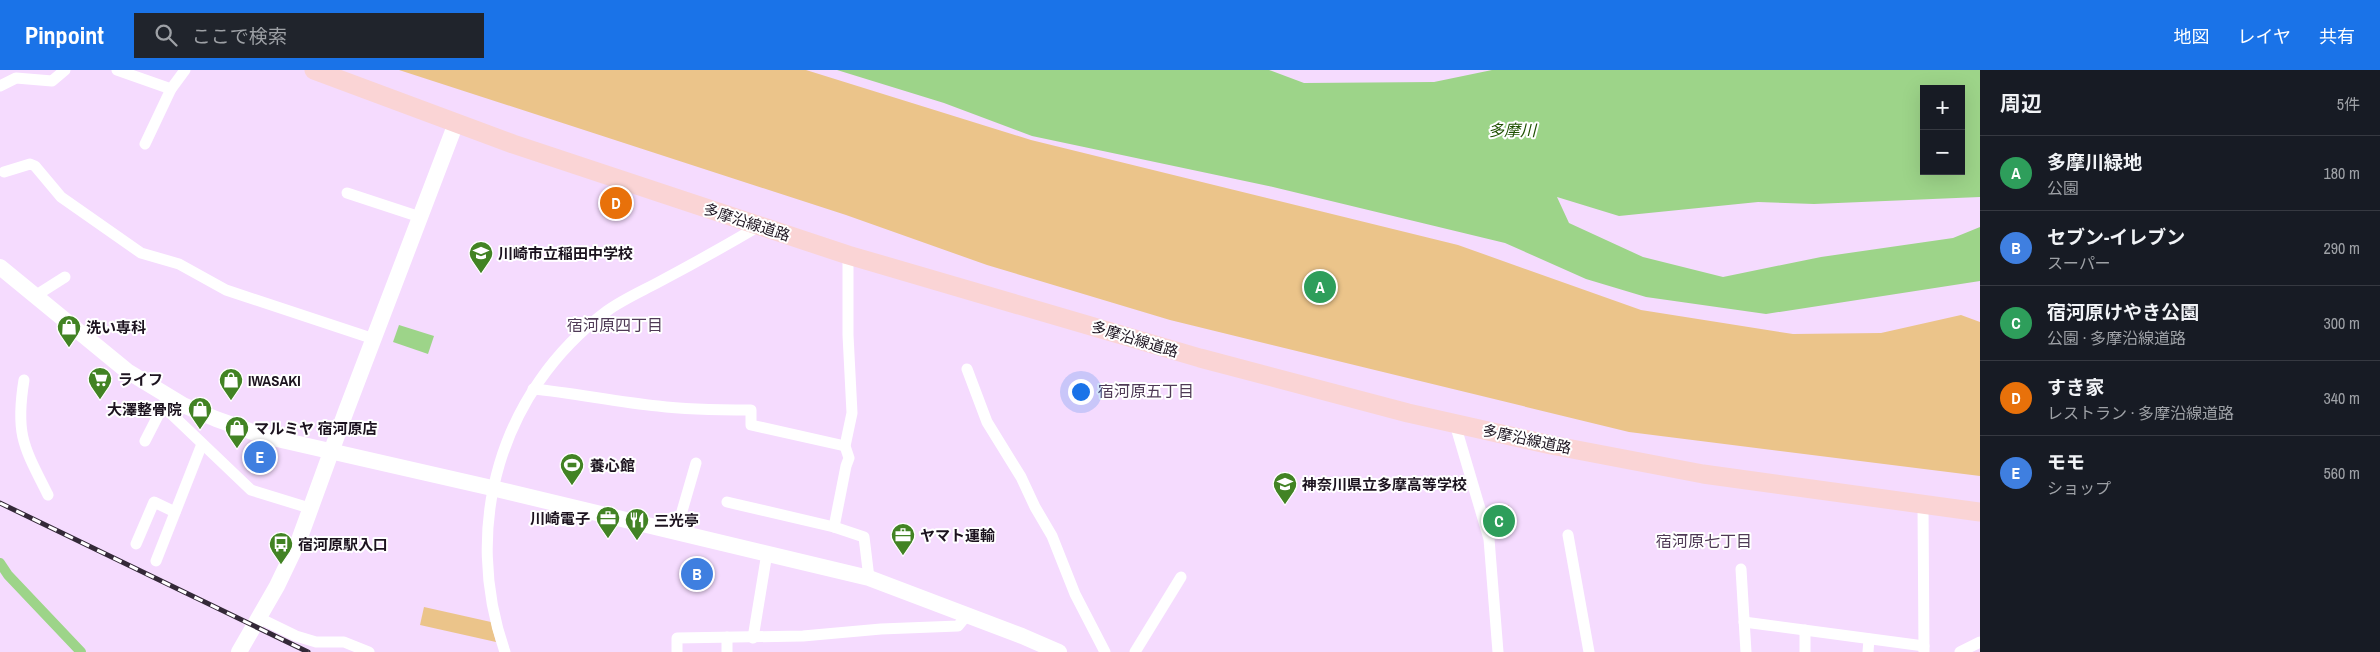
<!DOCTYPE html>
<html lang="ja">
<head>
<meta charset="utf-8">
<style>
  :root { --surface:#171b24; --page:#20242c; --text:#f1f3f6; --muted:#9ea1a6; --line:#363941; --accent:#1a73e8 }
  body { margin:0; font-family:"Archivo Narrow","Noto Sans JP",sans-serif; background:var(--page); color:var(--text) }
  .controls { position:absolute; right:15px; top:15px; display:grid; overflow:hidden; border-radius:0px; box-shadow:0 5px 20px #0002 }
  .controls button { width:45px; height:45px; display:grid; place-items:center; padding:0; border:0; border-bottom:1px solid var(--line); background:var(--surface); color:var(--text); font:25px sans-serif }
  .you { position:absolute; left:1080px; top:321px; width:18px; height:18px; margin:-12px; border:4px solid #fff; border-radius:50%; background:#1a73e8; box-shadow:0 0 0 8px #1a73e833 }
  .badge { display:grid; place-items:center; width:32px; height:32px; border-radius:50%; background:var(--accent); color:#fff; font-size:16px; font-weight:700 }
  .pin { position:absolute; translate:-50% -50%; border:2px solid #fff; box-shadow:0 1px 5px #0006 }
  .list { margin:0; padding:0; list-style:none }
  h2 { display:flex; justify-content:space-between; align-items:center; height:65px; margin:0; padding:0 20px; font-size:21px }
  h2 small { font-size:16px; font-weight:400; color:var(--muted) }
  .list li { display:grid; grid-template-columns:32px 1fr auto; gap:15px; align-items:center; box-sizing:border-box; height:75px; padding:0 20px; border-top:1px solid var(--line) }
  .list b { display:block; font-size:19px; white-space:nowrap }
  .list p { margin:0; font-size:16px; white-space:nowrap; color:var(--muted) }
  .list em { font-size:16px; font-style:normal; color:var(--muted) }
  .icon { flex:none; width:28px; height:28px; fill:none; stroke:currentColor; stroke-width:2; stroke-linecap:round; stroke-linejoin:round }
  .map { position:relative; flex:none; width:1980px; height:582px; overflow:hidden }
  header { display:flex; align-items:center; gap:30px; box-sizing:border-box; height:70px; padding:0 25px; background:var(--accent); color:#fff }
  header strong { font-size:24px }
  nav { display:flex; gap:28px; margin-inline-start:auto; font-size:18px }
  .search { width:350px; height:45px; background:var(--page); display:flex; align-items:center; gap:12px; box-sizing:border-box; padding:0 18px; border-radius:0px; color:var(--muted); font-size:19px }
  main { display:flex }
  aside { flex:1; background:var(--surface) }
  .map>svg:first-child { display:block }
  .green { fill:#ebc48a }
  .water { fill:#9dd489; fill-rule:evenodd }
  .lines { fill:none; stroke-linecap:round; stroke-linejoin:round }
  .canal { stroke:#9dd489; stroke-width:10 }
  .street { stroke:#fff; stroke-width:11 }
  .secondary { stroke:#fff; stroke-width:16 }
  .primary { stroke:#fad4d5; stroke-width:19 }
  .rail-casing { stroke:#342938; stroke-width:5 }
  .rail { stroke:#fff; stroke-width:3; stroke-dasharray:9; stroke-linecap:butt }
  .labels { text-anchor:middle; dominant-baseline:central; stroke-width:4; stroke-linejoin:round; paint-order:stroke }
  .street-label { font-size:15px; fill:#1c131f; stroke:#fff }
  .poi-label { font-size:15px; font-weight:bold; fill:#1c131f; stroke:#fff; text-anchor:start }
  .water-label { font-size:16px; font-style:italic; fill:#1e5000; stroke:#fff }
  .neighbourhood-label { font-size:16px; fill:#4f3a56; stroke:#fff }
</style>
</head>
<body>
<header>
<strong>Pinpoint</strong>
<div class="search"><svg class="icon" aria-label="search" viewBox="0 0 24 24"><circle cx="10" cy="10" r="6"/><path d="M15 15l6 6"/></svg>ここで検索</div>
<nav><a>地図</a><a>レイヤ</a><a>共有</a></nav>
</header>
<main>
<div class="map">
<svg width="1980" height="582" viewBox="0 0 1980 582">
  <rect width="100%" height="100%" fill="#f5dbfe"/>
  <!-- green -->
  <g class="green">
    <polygon points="399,0 806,0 1031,70 1458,175 1641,240 1793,264 1881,263 1961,245 1980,252 1980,406 1629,362 1170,250 987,195 846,145"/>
    <path d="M1509,435L1510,462C1490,463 1491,461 1485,442Z"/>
    <polygon points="424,537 491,552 496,572 420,555"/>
  </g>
  <!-- water -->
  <g class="water">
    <path d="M837,0H1269L1304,13L1434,12L1492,0H1980V127L1814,134L1758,132L1619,146L1557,127L1569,153L1643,187L1723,207L1821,187L1953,168L1980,157V211L1766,244L1646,227L1586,209L1505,173L1273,117L1032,66L944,33ZM1924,19H1961V101H1924Z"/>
    <polygon points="399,255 434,266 428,284 393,272"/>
  </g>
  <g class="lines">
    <!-- canal -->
    <polyline class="canal" points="0,493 8,505 81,582"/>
    <!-- street -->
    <g class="street">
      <polyline points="117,0 171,19"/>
      <polyline points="0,16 16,8 52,11 65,0"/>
      <polyline points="145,74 171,19 185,0"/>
      <polyline points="4,102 30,94 35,96 61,127 141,183 179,194 226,220 374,269"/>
      <polyline points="347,123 420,147"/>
      <polyline points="35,226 65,207"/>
      <polyline points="967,299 987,352 1021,407 1035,437 1052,466 1075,524 1105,582"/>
      <path d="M24,310C15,365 24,377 48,425"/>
      <path d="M533,319C575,323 616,332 658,336C689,340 720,340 751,340V355L845,376"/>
      <polyline points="163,336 251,420 306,437"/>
      <polyline points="1455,354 1489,469 1498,582"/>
      <polyline points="145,371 166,330"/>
      <polyline points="727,432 834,457 864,467 869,508"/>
      <polyline points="1923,435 1924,582"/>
      <polyline points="834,457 846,396 849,388 845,376 852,343 848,265 848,185"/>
      <polyline points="676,462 696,393"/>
      <polyline points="1568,465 1589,582"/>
      <polyline points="136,474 154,432 175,442"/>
      <polyline points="156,491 202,374"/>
      <polyline points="1741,499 1746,582"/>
      <polyline points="259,548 296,566 316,572 344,572 369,582"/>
      <polyline points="1744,552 1924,576"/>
      <polyline points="753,568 767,483"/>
      <path d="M505,582C461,456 500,321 607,241C622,230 640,222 657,213C691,195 725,176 759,156"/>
      <polyline points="677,582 677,568 803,566 881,559 958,556 967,545"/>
      <polyline points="727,582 727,567"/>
      <polyline points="1135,582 1181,507"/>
      <polyline points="1805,582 1805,560"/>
      <polyline points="1868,582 1869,569"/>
      <polyline points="1960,582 1980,572"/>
    </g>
    <!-- secondary -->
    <g class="secondary">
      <polyline points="0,197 127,301 183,335 216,349 264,366 492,418 869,508 1022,566 1059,582"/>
      <polyline points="239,582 277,516 299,470 346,341 456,53"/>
    </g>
    <!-- primary -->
    <polyline class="primary" points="314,0 513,74 848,185 1200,288 1408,343 1551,375 1703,404 1980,442"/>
    <!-- rail casing -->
    <g class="rail-casing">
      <polyline id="rail" points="0,433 308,582"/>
    </g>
    <!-- rail -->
    <use href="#rail" class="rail"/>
  </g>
  <!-- icons -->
  <defs>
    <g id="school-pin" transform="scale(1.25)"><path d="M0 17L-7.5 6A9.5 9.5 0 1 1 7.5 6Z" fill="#428324" stroke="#fff"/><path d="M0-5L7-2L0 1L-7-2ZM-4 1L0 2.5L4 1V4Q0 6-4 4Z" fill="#fff"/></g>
    <g id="shop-pin" transform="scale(1.25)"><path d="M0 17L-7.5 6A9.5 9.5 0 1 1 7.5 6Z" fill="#428324" stroke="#fff"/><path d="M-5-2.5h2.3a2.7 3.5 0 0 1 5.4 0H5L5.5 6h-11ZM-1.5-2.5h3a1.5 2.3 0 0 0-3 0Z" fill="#fff"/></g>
    <g id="supermarket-pin" transform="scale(1.25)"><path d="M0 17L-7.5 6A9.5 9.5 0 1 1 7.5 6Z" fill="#428324" stroke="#fff"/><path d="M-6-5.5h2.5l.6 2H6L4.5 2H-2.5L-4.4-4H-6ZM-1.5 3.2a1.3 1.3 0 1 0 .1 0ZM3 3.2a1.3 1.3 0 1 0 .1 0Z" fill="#fff"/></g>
    <g id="stadium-pin" transform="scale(1.25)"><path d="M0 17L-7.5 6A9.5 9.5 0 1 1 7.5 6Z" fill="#428324" stroke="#fff"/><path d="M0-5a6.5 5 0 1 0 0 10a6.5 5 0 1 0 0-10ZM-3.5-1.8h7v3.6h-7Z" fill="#fff"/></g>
    <g id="office-pin" transform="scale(1.25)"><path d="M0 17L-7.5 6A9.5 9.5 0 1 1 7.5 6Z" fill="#428324" stroke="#fff"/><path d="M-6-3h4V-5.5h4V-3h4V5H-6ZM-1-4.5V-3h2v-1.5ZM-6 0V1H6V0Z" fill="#fff"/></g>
    <g id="restaurant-pin" transform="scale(1.25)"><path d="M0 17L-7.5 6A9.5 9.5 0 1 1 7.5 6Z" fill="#428324" stroke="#fff"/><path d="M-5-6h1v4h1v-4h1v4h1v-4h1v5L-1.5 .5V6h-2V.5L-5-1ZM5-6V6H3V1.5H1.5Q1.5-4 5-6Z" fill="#fff"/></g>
    <g id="bus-pin" transform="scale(1.25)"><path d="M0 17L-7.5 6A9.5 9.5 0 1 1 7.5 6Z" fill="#428324" stroke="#fff"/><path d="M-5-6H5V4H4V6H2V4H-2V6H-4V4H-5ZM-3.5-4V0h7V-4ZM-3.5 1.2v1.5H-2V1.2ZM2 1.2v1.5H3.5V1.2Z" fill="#fff"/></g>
  </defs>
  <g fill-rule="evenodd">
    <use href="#school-pin" x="481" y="183"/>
    <use href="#shop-pin" x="69" y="257"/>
    <use href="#supermarket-pin" x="100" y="309"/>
    <use href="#shop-pin" x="231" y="310"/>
    <use href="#shop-pin" x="200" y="339"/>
    <use href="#shop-pin" x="237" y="358"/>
    <use href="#stadium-pin" x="572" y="395"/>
    <use href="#school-pin" x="1285" y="414"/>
    <use href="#office-pin" x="608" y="448"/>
    <use href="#restaurant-pin" x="637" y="450"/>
    <use href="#office-pin" x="903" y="465"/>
    <use href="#bus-pin" x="281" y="474"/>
  </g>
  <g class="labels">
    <!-- street labels -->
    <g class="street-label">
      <text transform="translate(747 152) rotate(18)">多摩沿線道路</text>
      <text transform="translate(1135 269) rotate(17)">多摩沿線道路</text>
      <text transform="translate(1527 369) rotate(12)">多摩沿線道路</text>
    </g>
    <!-- poi labels -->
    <g class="poi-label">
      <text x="498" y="183">川崎市立稲田中学校</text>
      <text x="86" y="257">洗い専科</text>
      <text x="118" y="309">ライフ</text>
      <text x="248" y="310">IWASAKI</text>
      <text x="182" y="339" text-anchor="end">大澤整骨院</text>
      <text x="254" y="358">マルミヤ 宿河原店</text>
      <text x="590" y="395">養心館</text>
      <text x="1302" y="414">神奈川県立多摩高等学校</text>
      <text x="590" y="448" text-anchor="end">川崎電子</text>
      <text x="654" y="450">三光亭</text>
      <text x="920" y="465">ヤマト運輸</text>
      <text x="298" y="474">宿河原駅入口</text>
    </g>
    <!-- water labels -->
    <g class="water-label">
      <text x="1512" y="60">多摩川</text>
    </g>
    <!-- neighbourhood labels -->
    <g class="neighbourhood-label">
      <text x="615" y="255">宿河原四丁目</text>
      <text x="1146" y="321">宿河原五丁目</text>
      <text x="1704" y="471">宿河原七丁目</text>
    </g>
  </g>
</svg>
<div class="controls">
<button>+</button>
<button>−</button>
</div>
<div class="you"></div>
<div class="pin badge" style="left:1320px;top:217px;background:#2e9e5b">A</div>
<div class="pin badge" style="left:697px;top:504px;background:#3f7fe0">B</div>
<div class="pin badge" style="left:1499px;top:451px;background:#2e9e5b">C</div>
<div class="pin badge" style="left:616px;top:133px;background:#e8710a">D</div>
<div class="pin badge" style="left:260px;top:387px;background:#3f7fe0">E</div>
</div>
<aside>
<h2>周辺<small>5件</small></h2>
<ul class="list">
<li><span class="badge" style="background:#2e9e5b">A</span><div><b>多摩川緑地</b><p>公園</p></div><em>180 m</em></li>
<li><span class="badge" style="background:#3f7fe0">B</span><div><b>セブン-イレブン</b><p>スーパー</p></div><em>290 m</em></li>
<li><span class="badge" style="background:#2e9e5b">C</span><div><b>宿河原けやき公園</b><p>公園 · 多摩沿線道路</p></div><em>300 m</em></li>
<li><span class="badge" style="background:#e8710a">D</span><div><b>すき家</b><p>レストラン · 多摩沿線道路</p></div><em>340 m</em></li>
<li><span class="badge" style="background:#3f7fe0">E</span><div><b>モモ</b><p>ショップ</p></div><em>560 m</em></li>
</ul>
</aside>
</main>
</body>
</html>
